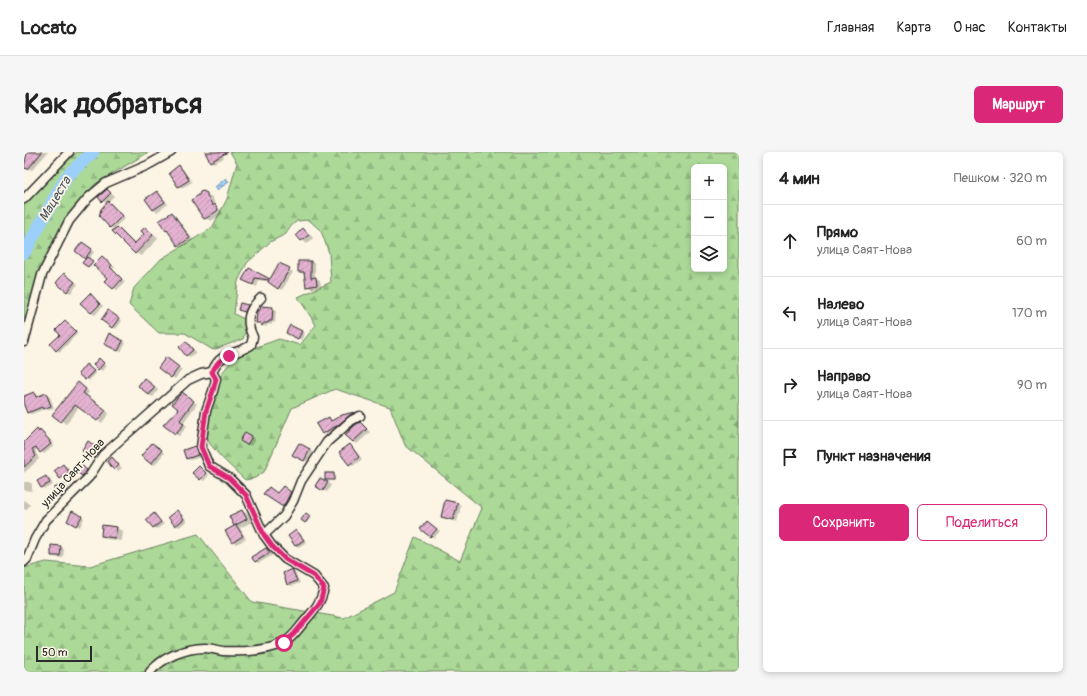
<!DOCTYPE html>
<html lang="ru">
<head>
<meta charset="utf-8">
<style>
  :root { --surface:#fff; --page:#f6f6f6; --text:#222; --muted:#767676; --line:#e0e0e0; --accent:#db2777 }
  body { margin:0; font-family:Pangolin,sans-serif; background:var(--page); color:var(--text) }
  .controls { position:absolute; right:12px; top:12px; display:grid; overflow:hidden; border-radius:6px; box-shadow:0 2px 6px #0003 }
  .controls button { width:36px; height:36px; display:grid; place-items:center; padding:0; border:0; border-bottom:1px solid var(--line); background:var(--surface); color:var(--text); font:20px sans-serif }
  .scale { position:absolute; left:12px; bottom:10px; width:56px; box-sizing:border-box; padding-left:4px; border:2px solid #2b2b2b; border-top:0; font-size:11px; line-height:14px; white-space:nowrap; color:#2b2b2b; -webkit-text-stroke:3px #fcf5e5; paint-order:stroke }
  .stop { position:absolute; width:12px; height:12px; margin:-9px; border:3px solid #db2777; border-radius:50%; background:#fff }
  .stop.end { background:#db2777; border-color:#fff; box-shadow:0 1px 4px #0008 }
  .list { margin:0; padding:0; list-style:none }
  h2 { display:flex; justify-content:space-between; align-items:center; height:52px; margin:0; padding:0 16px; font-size:17px }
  h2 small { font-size:13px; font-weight:400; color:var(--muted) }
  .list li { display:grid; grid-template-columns:26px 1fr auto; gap:12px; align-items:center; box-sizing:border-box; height:72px; padding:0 16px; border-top:1px solid var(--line) }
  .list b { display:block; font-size:15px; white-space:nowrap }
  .list p { margin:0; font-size:13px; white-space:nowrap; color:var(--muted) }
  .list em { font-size:13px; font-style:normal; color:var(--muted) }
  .actions { display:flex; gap:8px; padding:12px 16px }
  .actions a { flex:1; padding:9px 0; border:1px solid var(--accent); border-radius:6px; text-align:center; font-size:14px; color:var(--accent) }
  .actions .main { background:var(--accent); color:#fff }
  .icon { flex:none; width:22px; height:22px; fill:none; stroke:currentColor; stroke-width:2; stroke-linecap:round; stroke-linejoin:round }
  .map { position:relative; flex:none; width:715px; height:520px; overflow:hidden; border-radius:6px }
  header { display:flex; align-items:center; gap:24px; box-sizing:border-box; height:56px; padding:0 20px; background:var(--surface); border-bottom:1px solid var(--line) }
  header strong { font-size:19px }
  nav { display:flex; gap:22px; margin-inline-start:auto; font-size:14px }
  .intro { display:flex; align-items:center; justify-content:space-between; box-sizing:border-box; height:96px; padding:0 24px }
  h1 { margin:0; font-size:28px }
  .button { padding:10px 18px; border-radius:6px; background:var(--accent); color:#fff; font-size:14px; font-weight:700 }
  main { display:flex; gap:24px; padding:0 24px }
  aside { flex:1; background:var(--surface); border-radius:6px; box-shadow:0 2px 6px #0003 }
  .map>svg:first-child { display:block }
  .forest { fill:url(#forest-firs); stroke:#6c8262; fill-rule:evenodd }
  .water { fill:url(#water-waves); stroke:#6f8da7 }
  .shadow { fill:#0003 }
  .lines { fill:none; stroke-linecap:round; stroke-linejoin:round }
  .river { stroke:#9ccff9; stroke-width:13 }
  .building { fill:url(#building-hatch); stroke:#2b2b2b }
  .street-casing { stroke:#2b2b2b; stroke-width:11 }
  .street { stroke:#fcf5e5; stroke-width:8 }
  .route { stroke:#db2777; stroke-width:5 }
  .labels { text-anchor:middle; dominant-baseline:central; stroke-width:3.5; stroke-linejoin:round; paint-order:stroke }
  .street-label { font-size:12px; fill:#2b2b2b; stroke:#fcf5e5 }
  .water-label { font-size:13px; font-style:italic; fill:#47545e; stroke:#fcf5e5 }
</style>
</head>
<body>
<header>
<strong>Locato</strong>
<nav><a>Главная</a><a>Карта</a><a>О нас</a><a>Контакты</a></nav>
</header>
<div class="intro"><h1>Как добраться</h1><a class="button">Маршрут</a></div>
<main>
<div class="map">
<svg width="715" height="520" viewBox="0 0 715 520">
  <defs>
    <pattern id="forest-firs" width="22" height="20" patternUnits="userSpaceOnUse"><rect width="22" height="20" fill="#acd998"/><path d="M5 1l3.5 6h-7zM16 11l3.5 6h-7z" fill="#94ba83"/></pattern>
    <pattern id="water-waves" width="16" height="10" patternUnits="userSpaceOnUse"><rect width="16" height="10" fill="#9ccff9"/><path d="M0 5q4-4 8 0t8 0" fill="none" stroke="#87b2d6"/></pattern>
    <pattern id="building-hatch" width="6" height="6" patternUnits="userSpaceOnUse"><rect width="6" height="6" fill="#e4b2d1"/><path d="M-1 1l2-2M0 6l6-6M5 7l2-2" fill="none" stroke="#c499b4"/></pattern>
  </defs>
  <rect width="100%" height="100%" fill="#fcf5e5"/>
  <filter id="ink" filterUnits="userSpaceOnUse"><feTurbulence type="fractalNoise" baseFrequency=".025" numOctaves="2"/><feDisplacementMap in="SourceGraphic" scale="8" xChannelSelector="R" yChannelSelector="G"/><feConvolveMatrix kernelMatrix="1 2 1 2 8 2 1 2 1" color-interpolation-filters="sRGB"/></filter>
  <g filter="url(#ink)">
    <!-- forest -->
    <g class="forest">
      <polygon points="53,0 125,0 71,32 40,71 14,123 2,168 0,167 0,51"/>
      <path d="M206,0H715V520H0V416L22,410L66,414L174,382L228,450L320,466L370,440L391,385L436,409L458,356L381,293L366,255L311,237L268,256L240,320L231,326L221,328L197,305L186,292L181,279L186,258L198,221L210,206L227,197L255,187L276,193L292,173L274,145L307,130L305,101L297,79L285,68L273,69L265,76L262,82L246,90L223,111L214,129L210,162L220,167L222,178L219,187L189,198L161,181H135L105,153L110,136L137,107L188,76L203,47L213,11ZM670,15H700V117H670Z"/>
    </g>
    <!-- water -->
    <polygon class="water" points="202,26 205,30 193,38 191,35"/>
    <!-- shadow -->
    <g class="shadow">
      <polygon points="4,0 24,0 8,18 1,15"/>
      <polygon points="182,0 197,0 200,6 190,11 187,9"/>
      <polygon points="156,15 159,17 168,30 158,36 155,34"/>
      <polygon points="83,38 90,44 84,50 88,52 101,66 91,75 98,79 111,92 121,82 121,76 127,79 134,87 117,104 112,101 91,78 87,75 83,51 79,49"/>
      <polygon points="133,40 136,42 144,52 133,60 130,58 122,48"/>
      <polygon points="179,40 188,45 192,54 196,57 199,61 199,62 187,69 179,65"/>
      <polygon points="148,61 151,63 169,88 158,95 154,93 146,80 142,78"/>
      <polygon points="279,78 285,81 289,86 283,92 278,88 273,83"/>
      <polygon points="61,93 70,100 65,107 69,110 66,115 61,106"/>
      <polygon points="78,105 91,115 88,118 101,130 93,138 81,129 84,125"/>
      <polygon points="287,110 291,112 291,126 296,128 297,135 288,137 283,134 281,122 275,120"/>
      <polygon points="256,112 269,120 258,138 246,130 235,128 233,135 220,128 225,117 247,129"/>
      <polygon points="44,125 54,132 47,141 43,139"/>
      <polygon points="66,143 79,154 71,163 67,161"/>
      <polygon points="248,156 252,158 251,171 248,170 248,173 244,172 242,175 233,170"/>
      <polygon points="88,162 98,169 92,177 79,168"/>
      <polygon points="42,170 54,181 36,200 33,198"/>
      <polygon points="267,174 281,181 278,188 267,183"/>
      <polygon points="86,183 102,191 97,200 81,191"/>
      <polygon points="162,191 166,193 172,200 166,205 163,203 156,195"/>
      <polygon points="146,209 158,218 151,227 135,216"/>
      <polygon points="78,210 83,214 78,219 70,213"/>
      <polygon points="66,216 72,221 65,229 55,221"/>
      <polygon points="124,229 134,238 129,245 125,243"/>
      <polygon points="59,234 65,240 62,244 85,261 78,271 55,255 42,272 29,263"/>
      <polygon points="10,242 14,246 22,243 26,245 30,256 23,258 21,257 7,262 4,260 0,251 0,245"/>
      <polygon points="162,244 173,252 159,271 163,274 155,284 151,282 155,257"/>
      <polygon points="330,261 332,262 318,275 302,283 299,281 305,266 309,270 319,264"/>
      <polygon points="715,267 715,275 710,272"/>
      <polygon points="336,271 346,280 333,292 323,283"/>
      <polygon points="13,278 20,281 29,291 28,292 29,294 20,302 14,297 11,299 15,307 0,321 0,290"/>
      <polygon points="221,282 231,287 227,294 217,288"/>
      <polygon points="275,292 289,300 284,310 270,303"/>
      <polygon points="132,294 140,301 131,313 127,311"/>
      <polygon points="326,294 329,296 338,307 329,314 326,312"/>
      <polygon points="171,295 174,297 177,305 166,308 162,306"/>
      <polygon points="88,306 98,316 94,319 91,317"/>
      <polygon points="39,313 43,315 48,322 41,328 37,326"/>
      <polygon points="57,314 64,319 60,324 52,318"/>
      <polygon points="175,315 185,323 180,329 169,321"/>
      <polygon points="22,325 26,327 29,333 21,337 18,335"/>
      <polygon points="296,327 307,333 303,340 292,334"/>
      <polygon points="0,330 5,330 8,332 8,339 0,338"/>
      <polygon points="40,333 44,335 46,341 43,345 38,346 34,344"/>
      <polygon points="262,337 270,343 263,356 241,342 254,342"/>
      <polygon points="0,348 6,353 2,358 0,357"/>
      <polygon points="434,352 437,354 433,370 418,364"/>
      <polygon points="153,359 157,361 163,369 155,375 152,373"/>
      <polygon points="218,359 224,362 228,370 216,376 222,387 212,392 208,390 212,374 207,365"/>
      <polygon points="49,360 60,366 56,375 44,369"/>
      <polygon points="282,362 287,365 283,371 278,367"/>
      <polygon points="130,363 140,372 133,377 129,375"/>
      <polygon points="407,372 416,379 410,386 406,384"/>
      <polygon points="93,376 98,379 97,389 83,387 78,384"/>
      <polygon points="272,379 276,381 282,390 275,395 272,393"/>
      <polygon points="37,395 40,397 39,406 31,405 28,403"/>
      <polygon points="242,397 249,403 235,411 231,409"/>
      <polygon points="268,418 271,420 276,431 268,434 264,432"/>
    </g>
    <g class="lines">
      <!-- river -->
      <polyline class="river" points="0,101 43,24 69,0"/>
    </g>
    <!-- building -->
    <g class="building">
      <polygon points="3,0 18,0 4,17 0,16"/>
      <polygon points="181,0 204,0 186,10"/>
      <polygon points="155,13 165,28 154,35 145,21"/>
      <polygon points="83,37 87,41 78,50 74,45"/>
      <polygon points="133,39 141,50 129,58 121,47"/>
      <polygon points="179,39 183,41 183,44 189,54 191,52 194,57 193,59 181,67 179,66 167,48 175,43 176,40"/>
      <polygon points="84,49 98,64 86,76 75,64 77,57"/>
      <polygon points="148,60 166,86 154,94 143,78 142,79 135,69"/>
      <polygon points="93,75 110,92 120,82 117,79 121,75 129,83 111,102 88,79"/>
      <polygon points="279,76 285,83 277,89 272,83"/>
      <polygon points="58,90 68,97 61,107 51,99"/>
      <polygon points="78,104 88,113 86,115 98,127 89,137 80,129 83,126 69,113"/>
      <polygon points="63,105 69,109 64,115 58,111"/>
      <polygon points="274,109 287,109 287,126 292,125 293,133 282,135 280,120 274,120"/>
      <polygon points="255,111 266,116 254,137 244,130 245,128 231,126 229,133 218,128 225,116 246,127"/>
      <polygon points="40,121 51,130 43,140 32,131"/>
      <polygon points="66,141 76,152 67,161 56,151"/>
      <polygon points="216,151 224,153 221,160 214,158"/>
      <polygon points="237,154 249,155 248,169 245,169 244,171 240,171 238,174 236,171 232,171 233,160 234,158 236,158"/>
      <polygon points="84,158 95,166 88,176 77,168"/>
      <polygon points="41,169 52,179 32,199 26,192 36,183 32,178"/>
      <polygon points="266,173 278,179 274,187 262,181"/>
      <polygon points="85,181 99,189 94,199 80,192"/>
      <polygon points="162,189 169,198 162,204 155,195"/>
      <polygon points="142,205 155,215 147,226 134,216"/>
      <polygon points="75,206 80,211 74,218 69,213"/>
      <polygon points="62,212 70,219 61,228 54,222"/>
      <polygon points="120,226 131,235 125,243 114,234"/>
      <polygon points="54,230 62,237 59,241 82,258 73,269 51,253 37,270 28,263"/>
      <polygon points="10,240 12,245 22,241 27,254 19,257 18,255 3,261 0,253 0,244"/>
      <polygon points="158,240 170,249 156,268 160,272 151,282 139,273 154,257 148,252"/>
      <polygon points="330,260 314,273 298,282 292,272 305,265 307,269 318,263"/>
      <polygon points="336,270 343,277 329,290 321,283 331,273"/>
      <polygon points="13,277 15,280 16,278 26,289 25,290 27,292 16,301 12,295 8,297 12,304 0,315 0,290"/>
      <polygon points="221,280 228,284 223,293 216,289"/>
      <polygon points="64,289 77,298 71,306 58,299"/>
      <polygon points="128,291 138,298 127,312 117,304"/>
      <polygon points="275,291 286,297 280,309 268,303"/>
      <polygon points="326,292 335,305 325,313 315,300"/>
      <polygon points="171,294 174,303 162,307 159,298"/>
      <polygon points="88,305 95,313 90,318 83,309"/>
      <polygon points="39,312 45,320 36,327 30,319"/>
      <polygon points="56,312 63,318 58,324 50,318"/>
      <polygon points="175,314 182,321 176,328 168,321"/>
      <rect x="301" y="321" width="9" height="7"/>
      <polygon points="22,324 26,331 17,336 13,329"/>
      <polygon points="296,326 304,330 299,339 291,334"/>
      <polygon points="41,332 43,339 39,343 34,345 30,336"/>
      <polygon points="259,334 267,340 259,355 239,342 245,335 253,341"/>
      <polygon points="421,348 434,351 429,368 417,365"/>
      <polygon points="153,358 160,367 151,374 144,365"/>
      <polygon points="218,358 223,367 210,374 205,364"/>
      <polygon points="48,359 58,364 52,374 43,369"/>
      <polygon points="130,361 137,370 129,376 122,368"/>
      <polygon points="282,361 286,364 281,371 277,368"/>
      <polygon points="403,369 413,377 406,385 396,377"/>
      <polygon points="78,373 93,375 91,386 77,384"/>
      <polygon points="212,373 219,384 208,391 201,379"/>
      <polygon points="272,378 280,388 271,394 264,384"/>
      <polygon points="27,393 37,394 36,404 27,404"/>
      <polygon points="242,396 246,401 231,410 227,405"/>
      <polygon points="268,417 273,429 263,433 259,421"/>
    </g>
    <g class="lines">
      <!-- street casing -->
      <g class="street-casing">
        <g id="street">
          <polyline points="0,47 45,0"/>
          <polyline points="0,190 18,123 45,69 64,46 82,31 124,13 147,0"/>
          <path d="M188,220C190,216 192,210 197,207C206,201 218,199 227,193L229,185C221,169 224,158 237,146"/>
          <polyline points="240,383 260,364 269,349 277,329 303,290 328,268 336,264"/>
          <polyline points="0,410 3,407 11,387 22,368 65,325 79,303 164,228 177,222 188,220"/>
          <path d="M126,520C139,505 161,496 181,496C187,496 193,498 199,499C218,500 241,500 259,491C268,487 274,477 280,470C290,458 297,451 300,436L290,424L261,407L248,394L240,383L222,343L205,326L185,314L177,295L182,259L189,239L192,227L188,220"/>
        </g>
      </g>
      <!-- street -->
      <use href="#street" class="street"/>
    </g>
  </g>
  <g class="lines" filter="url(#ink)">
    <!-- route -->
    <path class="route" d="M205,204C196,207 193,211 188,220L192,227L189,239L182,259L177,295L185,314L205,326L222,343L240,383L248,394L261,407L290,424L300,436L296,451L270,482L260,491"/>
  </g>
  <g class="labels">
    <!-- street labels -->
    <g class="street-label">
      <text transform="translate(49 321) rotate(-48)">улица Саят-Нова</text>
    </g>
    <!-- water labels -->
    <g class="water-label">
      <text transform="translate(31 47) rotate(-59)">Мацеста</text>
    </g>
  </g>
</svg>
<div class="controls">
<button>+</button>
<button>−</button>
<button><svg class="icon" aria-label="layers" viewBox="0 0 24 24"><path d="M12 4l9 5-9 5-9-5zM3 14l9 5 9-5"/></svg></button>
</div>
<div class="scale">50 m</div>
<div class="stop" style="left:260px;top:491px"></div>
<div class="stop end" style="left:205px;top:204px"></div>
</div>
<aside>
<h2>4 мин<small>Пешком · 320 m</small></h2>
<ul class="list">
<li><svg class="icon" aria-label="ahead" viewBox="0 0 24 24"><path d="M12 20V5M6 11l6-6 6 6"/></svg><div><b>Прямо</b><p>улица Саят-Нова</p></div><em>60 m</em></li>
<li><svg class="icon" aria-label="left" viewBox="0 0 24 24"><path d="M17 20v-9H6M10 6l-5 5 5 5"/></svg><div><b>Налево</b><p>улица Саят-Нова</p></div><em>170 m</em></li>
<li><svg class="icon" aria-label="right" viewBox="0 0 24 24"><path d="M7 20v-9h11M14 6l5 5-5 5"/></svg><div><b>Направо</b><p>улица Саят-Нова</p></div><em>90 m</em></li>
<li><svg class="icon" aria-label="arrive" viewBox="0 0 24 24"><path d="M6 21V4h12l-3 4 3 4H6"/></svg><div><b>Пункт назначения</b></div></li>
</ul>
<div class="actions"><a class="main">Сохранить</a><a>Поделиться</a></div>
</aside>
</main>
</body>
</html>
